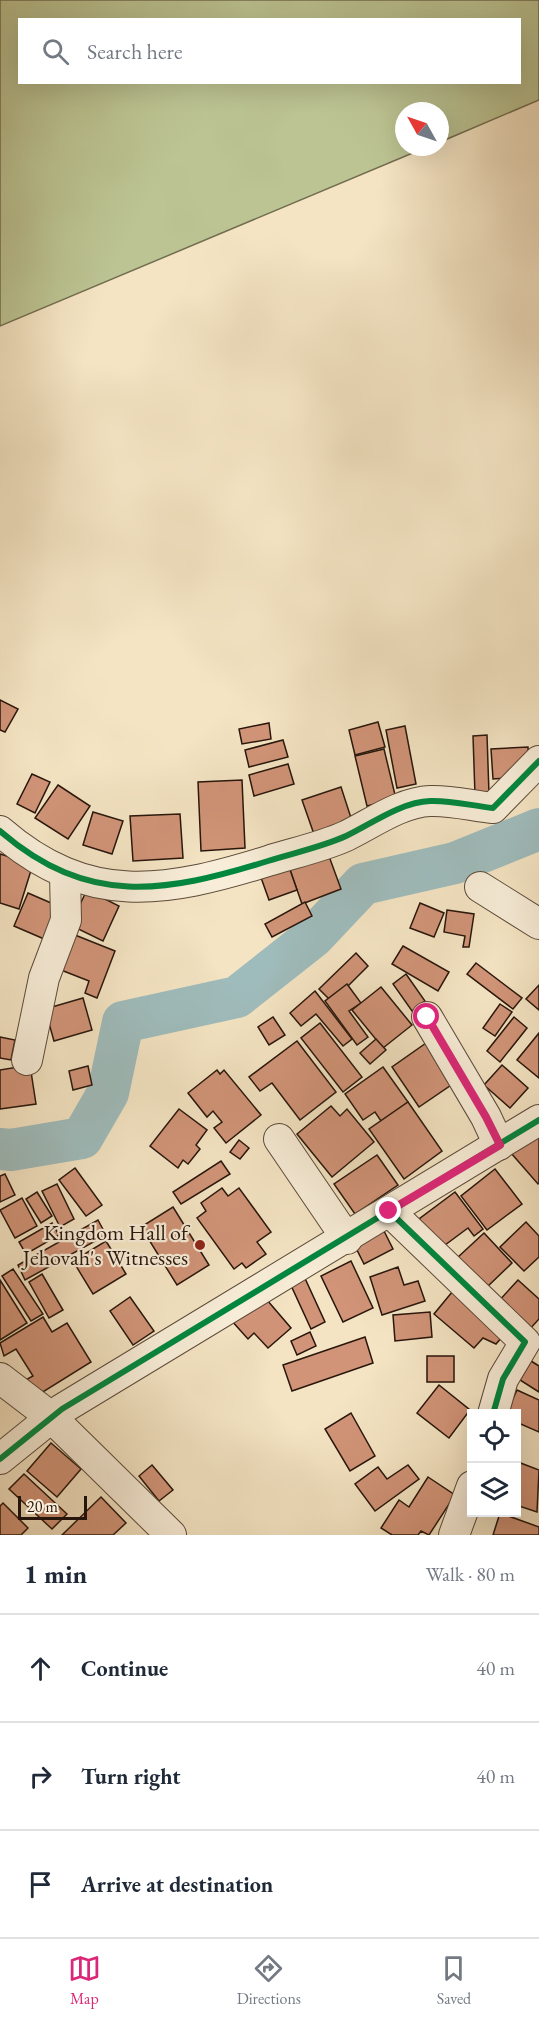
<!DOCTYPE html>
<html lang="en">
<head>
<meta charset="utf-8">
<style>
  :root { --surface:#fff; --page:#f2f2f3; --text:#1f2937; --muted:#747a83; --line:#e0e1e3; --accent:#db2777 }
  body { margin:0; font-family:"EB Garamond",serif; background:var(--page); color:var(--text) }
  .controls { position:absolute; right:18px; bottom:18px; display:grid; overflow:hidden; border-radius:0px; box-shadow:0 6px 24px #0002 }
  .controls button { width:54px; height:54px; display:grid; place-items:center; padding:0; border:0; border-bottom:2px solid var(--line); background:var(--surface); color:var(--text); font:30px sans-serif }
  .compass { position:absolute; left:395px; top:102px; width:54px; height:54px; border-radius:50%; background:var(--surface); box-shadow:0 6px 24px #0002; rotate:310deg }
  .scale { position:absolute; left:18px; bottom:15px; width:69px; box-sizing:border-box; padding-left:6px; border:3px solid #28160c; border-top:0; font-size:16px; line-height:21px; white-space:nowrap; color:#28160c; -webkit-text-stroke:4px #f8edd8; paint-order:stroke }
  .stop { position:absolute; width:18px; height:18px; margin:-14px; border:4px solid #db2777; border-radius:50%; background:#fff }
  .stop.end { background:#db2777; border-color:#fff; box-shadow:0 2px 6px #0008 }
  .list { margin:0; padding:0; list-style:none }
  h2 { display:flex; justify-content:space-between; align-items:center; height:78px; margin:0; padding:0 24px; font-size:26px }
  h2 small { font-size:20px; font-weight:400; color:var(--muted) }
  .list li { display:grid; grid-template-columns:39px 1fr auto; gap:18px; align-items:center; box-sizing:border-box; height:108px; padding:0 24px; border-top:2px solid var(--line) }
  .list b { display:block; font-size:22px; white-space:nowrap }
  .list em { font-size:20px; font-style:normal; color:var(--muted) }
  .icon { flex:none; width:33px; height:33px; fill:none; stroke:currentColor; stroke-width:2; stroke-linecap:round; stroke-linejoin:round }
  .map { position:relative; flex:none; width:539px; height:1535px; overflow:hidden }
  .search { position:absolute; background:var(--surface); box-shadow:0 6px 24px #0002; left:18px; right:18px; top:18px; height:66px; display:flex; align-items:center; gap:15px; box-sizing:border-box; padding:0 21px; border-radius:0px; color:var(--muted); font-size:22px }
  .sheet { height:402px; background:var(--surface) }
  nav { display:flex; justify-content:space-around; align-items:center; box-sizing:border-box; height:84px; border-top:2px solid var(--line); background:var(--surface); font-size:16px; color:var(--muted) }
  nav a { display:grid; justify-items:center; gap:3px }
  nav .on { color:var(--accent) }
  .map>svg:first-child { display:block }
  .green { fill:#bcc493; stroke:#726d50; stroke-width:1.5; fill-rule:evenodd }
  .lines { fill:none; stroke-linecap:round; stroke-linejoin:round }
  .river { stroke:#9fbcbc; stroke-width:42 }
  .building { fill:#d19478; stroke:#28160c; stroke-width:1.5 }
  .minor-casing { stroke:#5b4a3a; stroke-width:32 }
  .minor { stroke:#f8edd8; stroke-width:30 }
  .cycleway-casing { stroke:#f8edd8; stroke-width:10 }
  .cycleway { stroke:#00873e; stroke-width:6 }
  .route { stroke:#db2777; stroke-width:8 }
  .poi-dot { fill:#8f2418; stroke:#f8edd8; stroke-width:2 }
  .labels { text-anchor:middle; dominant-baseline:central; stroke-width:4.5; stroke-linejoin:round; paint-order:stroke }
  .poi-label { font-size:22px; fill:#28160c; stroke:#f8edd8; text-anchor:end }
</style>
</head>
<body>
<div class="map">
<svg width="539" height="1535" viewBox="0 0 539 1535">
  <rect width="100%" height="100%" fill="#f4e4c3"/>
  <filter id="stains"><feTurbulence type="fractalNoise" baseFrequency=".00333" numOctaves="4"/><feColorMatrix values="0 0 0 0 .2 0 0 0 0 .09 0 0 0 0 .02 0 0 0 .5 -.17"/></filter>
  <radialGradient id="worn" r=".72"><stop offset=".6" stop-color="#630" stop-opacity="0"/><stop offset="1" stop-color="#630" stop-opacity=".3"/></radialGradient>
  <!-- green -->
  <path class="green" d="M0,0H539V100L440,142V111H404V147H427L0,326ZM20,20H520V82H20Z"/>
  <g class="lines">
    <!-- river -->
    <polyline class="river" points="0,1149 11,1150 82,1138 108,1093 123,1022 237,997 313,937 363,884 455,863 539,829"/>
  </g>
  <!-- building -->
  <g class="building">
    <polygon points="0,700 18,709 5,732 0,730"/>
    <polygon points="378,722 385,747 355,755 349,730"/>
    <polygon points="269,723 271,739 242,744 239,729"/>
    <polygon points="405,726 416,784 397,788 386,730"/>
    <polygon points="487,735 489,794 475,795 473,736"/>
    <polygon points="283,740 288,757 249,767 245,750"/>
    <polygon points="528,747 529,768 519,777 493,779 491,749"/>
    <polygon points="384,749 396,799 367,806 355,756"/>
    <polygon points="288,764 294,784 254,796 249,775"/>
    <polygon points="32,774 50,782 35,813 17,804"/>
    <polygon points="242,780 245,848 201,851 198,782"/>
    <polygon points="58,785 90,806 68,839 35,818"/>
    <polygon points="341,787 353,824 315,837 302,800"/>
    <polygon points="93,812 123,821 112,854 83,845"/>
    <polygon points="180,814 183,858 133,861 130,816"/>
    <polygon points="326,848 341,889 302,904 287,861"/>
    <polygon points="0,854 33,864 19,909 0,903"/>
    <polygon points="287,861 297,890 269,900 259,872"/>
    <polygon points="87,890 119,906 103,941 70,925"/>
    <polygon points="28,893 65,909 51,942 14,926"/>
    <polygon points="305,902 312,916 272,937 265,924"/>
    <polygon points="420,903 444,913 434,937 410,928"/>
    <polygon points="447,910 474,914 469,947 463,947 465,936 444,932"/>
    <polygon points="75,935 115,951 97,998 85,993 89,981 61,970"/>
    <polygon points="403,946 449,972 438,991 392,964"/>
    <polygon points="356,953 368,966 332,1002 319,989"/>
    <polygon points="476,963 522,998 513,1009 467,974"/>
    <polygon points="406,974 425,1001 412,1011 393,984"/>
    <polygon points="347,984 361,1003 349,1011 368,1037 357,1045 325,1001"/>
    <polygon points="539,985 539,1010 526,999"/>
    <polygon points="381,987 412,1025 383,1048 352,1010"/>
    <polygon points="315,991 352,1039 343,1046 316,1014 301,1026 290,1013"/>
    <polygon points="83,998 92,1030 54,1041 45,1009"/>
    <polygon points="500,1004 512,1012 495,1036 483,1028"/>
    <polygon points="273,1017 285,1035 269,1045 258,1027"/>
    <polygon points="514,1017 527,1028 500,1062 487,1051"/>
    <polygon points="320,1023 362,1077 343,1092 301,1038"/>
    <polygon points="539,1033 539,1078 517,1060"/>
    <polygon points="0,1037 15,1040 11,1060 0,1058"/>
    <polygon points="376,1039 386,1050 370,1064 360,1053"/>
    <polygon points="297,1041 336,1092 300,1120 272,1083 260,1091 249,1077"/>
    <polygon points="429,1041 457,1081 419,1107 392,1067"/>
    <polygon points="30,1065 36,1104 0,1109 0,1070"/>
    <polygon points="502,1065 528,1088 510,1108 484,1085"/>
    <polygon points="88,1066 92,1085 73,1090 69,1071"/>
    <polygon points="383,1067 408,1102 381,1121 375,1112 363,1120 345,1094"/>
    <polygon points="217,1070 220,1074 224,1070 261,1115 226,1143 214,1128 222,1122 213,1111 207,1117 188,1093"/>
    <polygon points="408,1102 442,1151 404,1179 369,1129"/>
    <polygon points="331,1106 340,1116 347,1109 374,1142 332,1177 297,1134"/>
    <polygon points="179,1109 207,1130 196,1145 200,1149 188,1164 183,1160 178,1168 150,1146"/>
    <polygon points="539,1128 539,1183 538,1184 511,1153"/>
    <polygon points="239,1140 249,1148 240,1159 230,1152"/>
    <polygon points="377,1155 398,1185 355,1214 334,1184"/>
    <polygon points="221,1161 230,1174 181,1204 173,1192"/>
    <polygon points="75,1168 102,1205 86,1216 59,1180"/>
    <polygon points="495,1169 522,1204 487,1230 461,1196"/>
    <polygon points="5,1174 15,1195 0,1202 0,1176"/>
    <polygon points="57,1184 74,1219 60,1227 42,1191"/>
    <polygon points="222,1188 228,1196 239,1188 271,1232 257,1242 266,1254 246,1268 242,1263 234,1269 197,1218 206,1211 201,1203"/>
    <polygon points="37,1192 52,1216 41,1223 26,1199"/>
    <polygon points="455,1192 483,1229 474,1236 468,1228 441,1248 419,1219"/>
    <polygon points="22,1198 37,1226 15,1238 0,1210"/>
    <polygon points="173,1207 209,1265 177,1285 141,1227"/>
    <polygon points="98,1220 106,1235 25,1280 18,1265"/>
    <polygon points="526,1222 539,1236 539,1257 524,1271 500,1247"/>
    <polygon points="52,1223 59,1235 26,1254 19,1242"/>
    <polygon points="384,1231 393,1249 364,1264 355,1246"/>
    <polygon points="484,1233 512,1263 485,1289 457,1258"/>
    <polygon points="106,1241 126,1274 93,1294 73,1261"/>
    <polygon points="351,1261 373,1308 343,1322 321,1276"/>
    <polygon points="398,1267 404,1285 418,1281 425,1301 382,1315 370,1277"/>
    <polygon points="13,1269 43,1314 31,1321 2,1276"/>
    <polygon points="42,1274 63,1310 49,1318 29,1282"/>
    <polygon points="303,1274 325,1322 311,1329 289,1281"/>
    <polygon points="0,1280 27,1323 0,1340"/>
    <polygon points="518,1280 539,1299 539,1319 528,1331 497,1303"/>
    <polygon points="457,1286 508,1330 496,1344 483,1338 474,1348 434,1314"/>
    <polygon points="261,1293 291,1328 268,1348 254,1333 248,1339 231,1320"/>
    <polygon points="130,1297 154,1331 133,1345 110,1311"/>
    <polygon points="430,1312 432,1337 395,1341 393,1315"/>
    <polygon points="43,1317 52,1332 67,1323 91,1362 30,1400 20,1383 33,1376 16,1349 4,1356 0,1343"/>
    <polygon points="310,1332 316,1346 297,1355 291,1341"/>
    <polygon points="365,1337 373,1363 292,1391 283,1365"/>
    <rect x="427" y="1356" width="27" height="26"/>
    <polygon points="531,1361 539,1366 539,1392 520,1380"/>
    <polygon points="439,1385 470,1410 449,1438 417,1413"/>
    <polygon points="517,1390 539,1400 539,1432 516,1422 516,1414 506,1414"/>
    <polygon points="351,1413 375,1456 350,1471 325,1429"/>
    <polygon points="51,1443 81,1469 57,1497 27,1471"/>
    <polygon points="518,1462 539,1470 537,1512 516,1505"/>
    <polygon points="152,1465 173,1490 159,1501 139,1476"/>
    <polygon points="408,1465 419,1479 375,1511 355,1484 378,1467 387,1479"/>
    <polygon points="24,1474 67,1514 52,1529 9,1489"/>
    <polygon points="428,1477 455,1495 429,1535 421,1531 418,1535 392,1535 381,1528 399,1500 409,1507"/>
    <polygon points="101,1497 126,1523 113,1535 62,1535"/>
    <polygon points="3,1503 28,1528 21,1535 0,1535 0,1506"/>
    <polygon points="500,1513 539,1527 539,1535 493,1535"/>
  </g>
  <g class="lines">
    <!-- minor casing -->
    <g class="minor-casing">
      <g id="minor">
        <path d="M0,831C88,907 165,893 268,861C293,853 322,847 346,836C371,824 401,802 430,801C450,800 473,806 493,808L539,761"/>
        <polyline points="480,887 539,924"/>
        <polyline points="427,1017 486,1117 499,1145"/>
        <polyline points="27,1060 44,978 66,920 65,874"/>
        <polyline points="279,1139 347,1239"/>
        <polyline points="389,1211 525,1342 503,1379 493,1414"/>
        <polyline points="0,1378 51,1417 171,1535"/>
        <polyline points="0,1459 62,1409 539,1120"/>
        <polyline points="454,1535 472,1486"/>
      </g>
    </g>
    <!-- minor -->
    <use href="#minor" class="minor"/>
    <!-- cycleway casing -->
    <g class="cycleway-casing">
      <g id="cycleway">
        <path d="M0,831C88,907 165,893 268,861C293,853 322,847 346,836C371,824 401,802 430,801C450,800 473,806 493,808L539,761"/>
        <polyline points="389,1211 525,1342 503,1379 493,1414"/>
        <polyline points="0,1459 62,1409 539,1120"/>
      </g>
    </g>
    <!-- cycleway -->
    <use href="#cycleway" class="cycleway"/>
  </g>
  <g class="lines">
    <!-- route -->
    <polyline class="route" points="389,1211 500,1145 486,1117 427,1017"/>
  </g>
  <!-- markers -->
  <circle class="poi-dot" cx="200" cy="1245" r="6"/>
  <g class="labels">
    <!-- poi labels -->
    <g class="poi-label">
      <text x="188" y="1232">Kingdom Hall of<tspan x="188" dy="25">Jehovah's Witnesses</tspan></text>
    </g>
  </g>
  <rect width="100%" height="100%" filter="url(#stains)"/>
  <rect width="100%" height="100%" fill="url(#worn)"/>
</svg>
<div class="controls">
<button><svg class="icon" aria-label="locate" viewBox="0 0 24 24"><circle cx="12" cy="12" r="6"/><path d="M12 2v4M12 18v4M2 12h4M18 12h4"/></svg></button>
<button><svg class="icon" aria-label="layers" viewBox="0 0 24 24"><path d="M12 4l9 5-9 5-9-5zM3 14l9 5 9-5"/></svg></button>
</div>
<svg class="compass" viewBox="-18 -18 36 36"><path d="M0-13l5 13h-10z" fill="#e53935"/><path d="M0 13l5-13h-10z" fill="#747a83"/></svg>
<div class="scale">20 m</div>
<div class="stop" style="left:427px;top:1017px"></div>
<div class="stop end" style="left:389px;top:1211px"></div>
<div class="search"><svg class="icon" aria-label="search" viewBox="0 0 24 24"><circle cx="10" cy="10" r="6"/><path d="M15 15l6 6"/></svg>Search here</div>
</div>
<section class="sheet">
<h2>1 min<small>Walk · 80 m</small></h2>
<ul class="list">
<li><svg class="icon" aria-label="ahead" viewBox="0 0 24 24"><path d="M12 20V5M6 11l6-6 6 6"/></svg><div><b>Continue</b></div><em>40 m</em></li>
<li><svg class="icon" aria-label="right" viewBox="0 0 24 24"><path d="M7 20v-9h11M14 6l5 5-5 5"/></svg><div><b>Turn right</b></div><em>40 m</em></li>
<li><svg class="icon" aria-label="arrive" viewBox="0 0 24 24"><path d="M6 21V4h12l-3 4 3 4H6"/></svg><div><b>Arrive at destination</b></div></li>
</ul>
</section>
<nav>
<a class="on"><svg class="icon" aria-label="map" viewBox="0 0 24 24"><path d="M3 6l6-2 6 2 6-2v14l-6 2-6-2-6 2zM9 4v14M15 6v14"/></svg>Map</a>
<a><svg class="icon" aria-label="directions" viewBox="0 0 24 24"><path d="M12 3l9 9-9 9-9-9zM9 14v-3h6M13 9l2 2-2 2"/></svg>Directions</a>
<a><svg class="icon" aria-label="saved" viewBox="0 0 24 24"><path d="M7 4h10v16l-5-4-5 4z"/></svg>Saved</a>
</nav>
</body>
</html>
